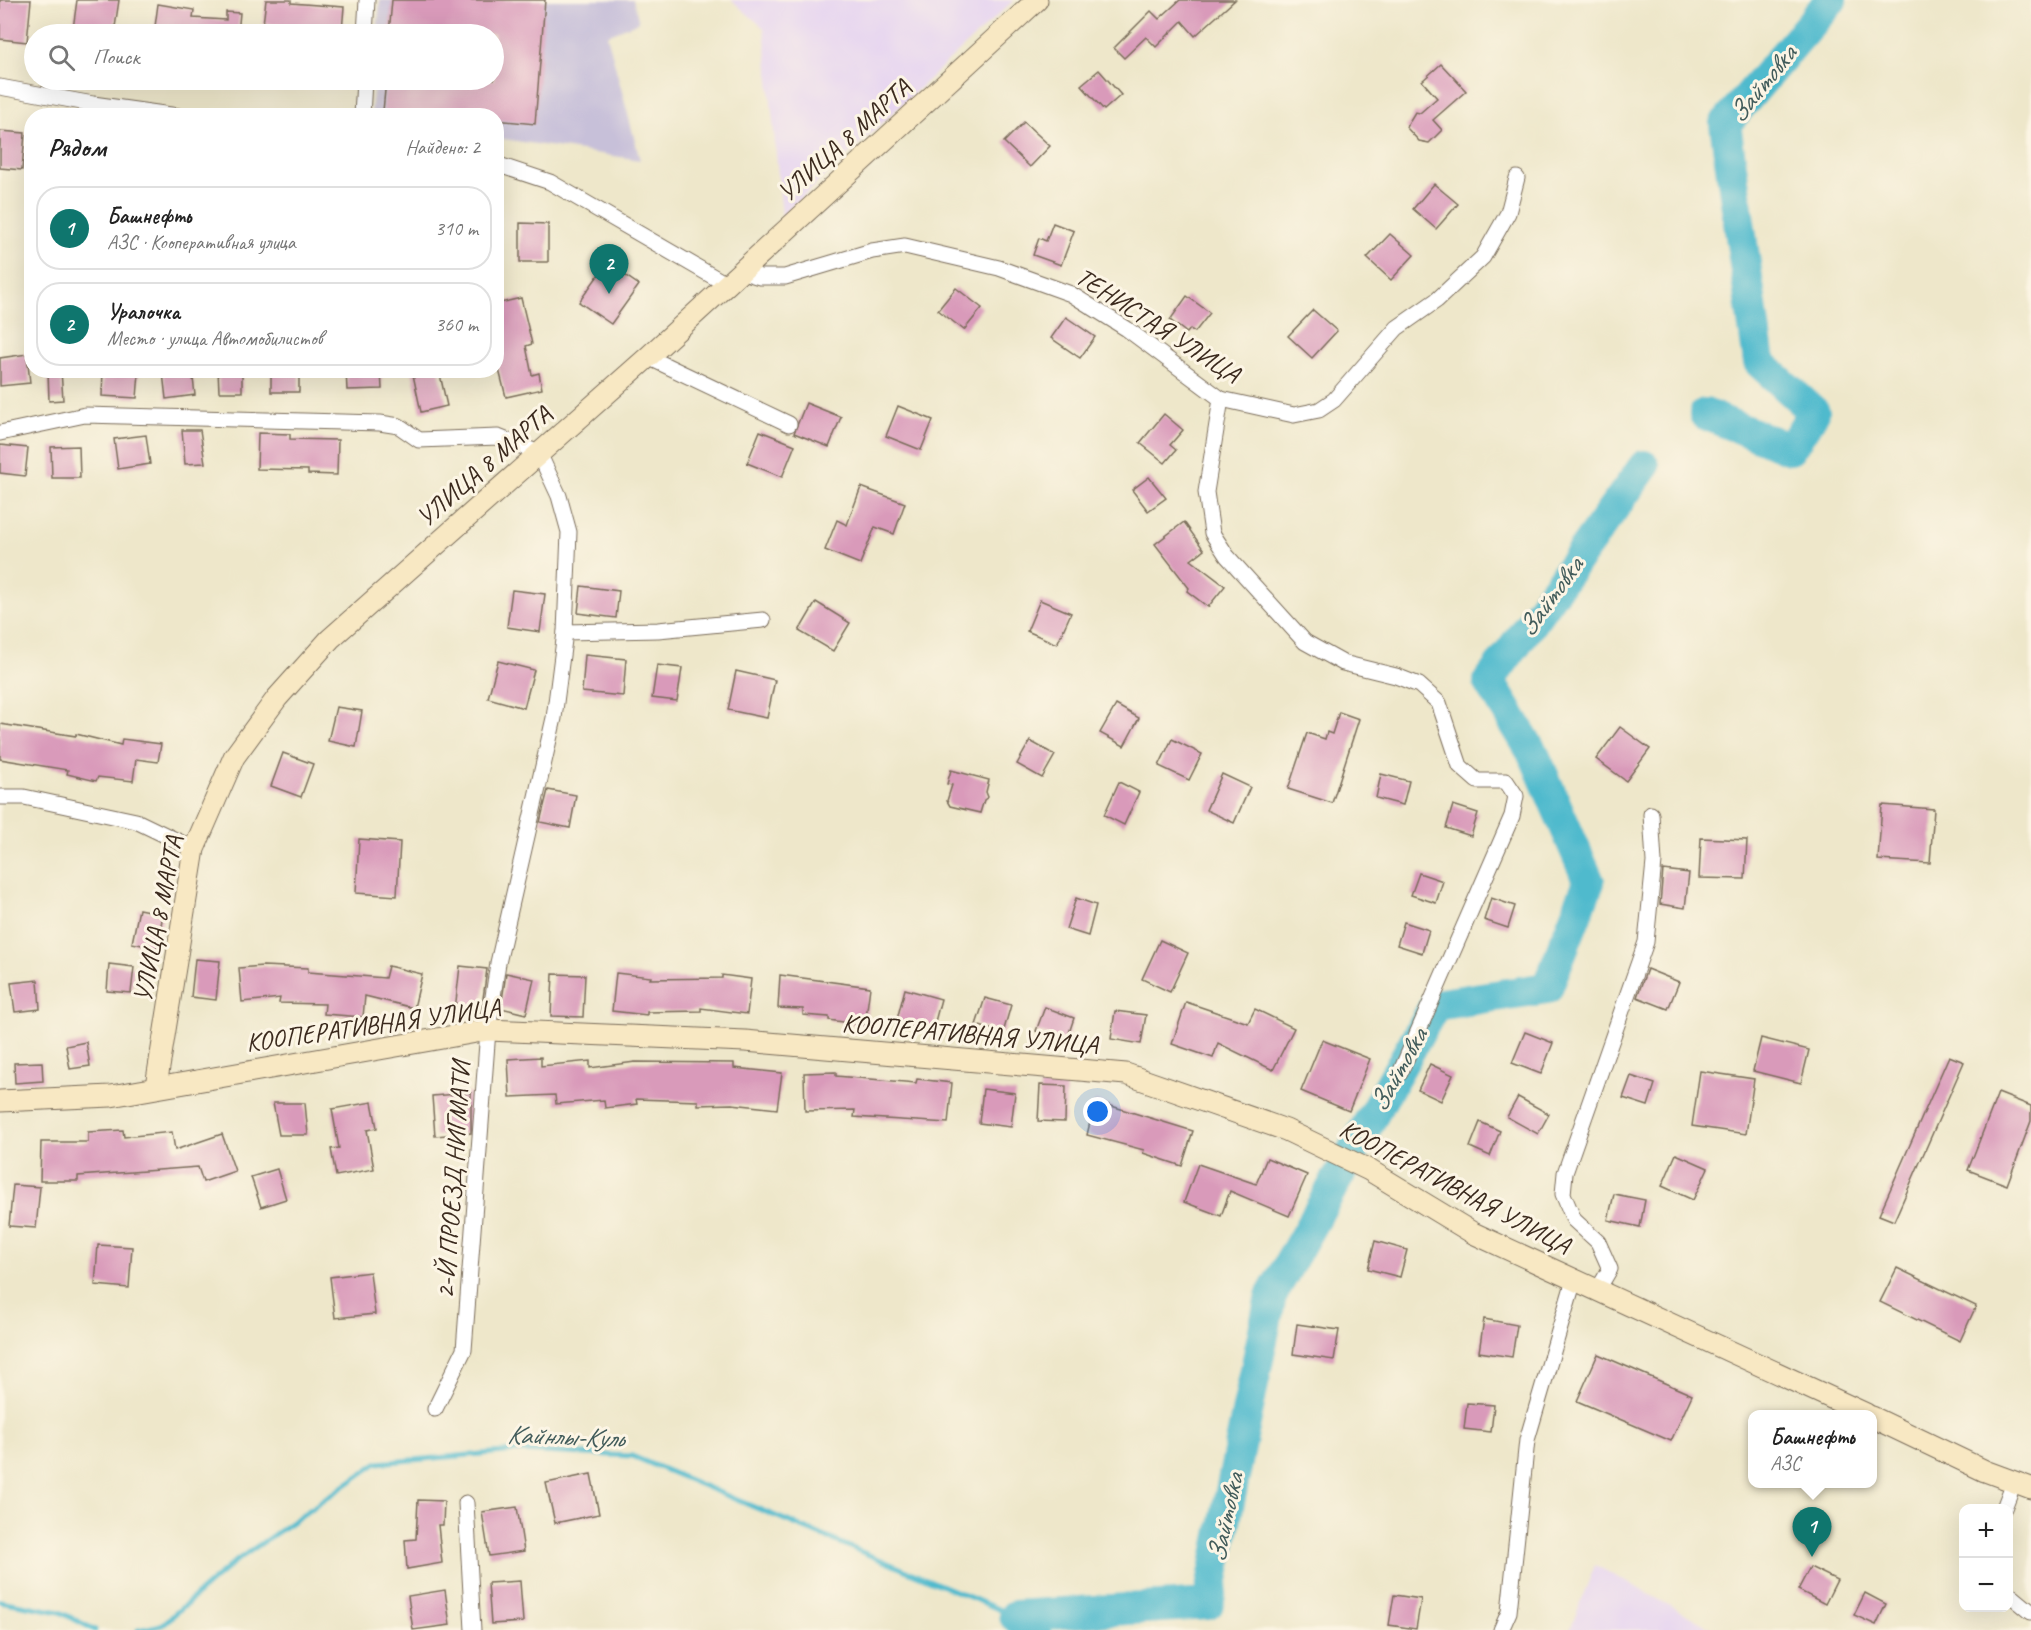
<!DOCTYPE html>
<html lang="ru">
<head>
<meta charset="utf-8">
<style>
  :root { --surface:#fff; --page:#f2f2f2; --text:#222; --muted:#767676; --line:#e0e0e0; --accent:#0f766e }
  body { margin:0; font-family:Caveat,sans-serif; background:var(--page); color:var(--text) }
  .controls { position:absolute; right:18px; bottom:18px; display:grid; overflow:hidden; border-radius:12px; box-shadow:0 6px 24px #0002 }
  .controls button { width:54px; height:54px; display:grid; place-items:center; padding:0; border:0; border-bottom:2px solid var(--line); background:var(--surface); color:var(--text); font:30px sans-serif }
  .you { position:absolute; left:1098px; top:1112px; width:21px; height:21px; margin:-15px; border:4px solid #fff; border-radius:50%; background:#1a73e8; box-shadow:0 0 0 9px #1a73e833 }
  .badge { display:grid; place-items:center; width:39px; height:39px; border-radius:50%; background:var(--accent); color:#fff; font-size:20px; font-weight:700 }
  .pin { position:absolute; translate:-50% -50px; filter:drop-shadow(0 2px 3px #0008) }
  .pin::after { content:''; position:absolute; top:32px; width:21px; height:18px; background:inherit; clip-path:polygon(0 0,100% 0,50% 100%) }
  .popup { position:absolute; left:1748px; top:1410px; width:129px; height:78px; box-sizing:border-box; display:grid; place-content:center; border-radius:12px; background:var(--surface); filter:drop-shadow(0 2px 4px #0005); font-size:20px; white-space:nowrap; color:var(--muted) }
  .popup b { font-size:22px; color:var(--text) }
  .popup::after { content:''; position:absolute; left:50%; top:100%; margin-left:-12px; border:12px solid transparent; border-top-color:var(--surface) }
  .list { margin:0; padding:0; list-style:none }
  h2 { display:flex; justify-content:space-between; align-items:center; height:78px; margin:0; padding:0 24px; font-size:26px }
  h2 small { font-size:20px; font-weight:400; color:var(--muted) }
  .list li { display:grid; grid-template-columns:39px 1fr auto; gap:18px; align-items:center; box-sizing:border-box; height:84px; margin:0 12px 12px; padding:0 12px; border:2px solid var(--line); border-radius:24px }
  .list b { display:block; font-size:22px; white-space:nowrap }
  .list p { margin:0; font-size:20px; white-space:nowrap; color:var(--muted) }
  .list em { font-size:20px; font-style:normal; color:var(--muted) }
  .icon { flex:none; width:33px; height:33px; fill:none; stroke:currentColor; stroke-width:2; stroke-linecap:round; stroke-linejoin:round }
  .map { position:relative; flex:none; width:2031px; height:1630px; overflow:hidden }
  .search { position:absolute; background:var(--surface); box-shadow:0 6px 24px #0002; left:24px; top:24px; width:480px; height:66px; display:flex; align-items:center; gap:15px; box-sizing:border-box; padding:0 21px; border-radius:33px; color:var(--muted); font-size:22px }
  .panel { position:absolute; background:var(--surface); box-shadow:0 6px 24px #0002; left:24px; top:108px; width:480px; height:270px; border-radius:24px }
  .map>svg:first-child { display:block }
  .built { fill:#e5d3f1 }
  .industrial { fill:#c7c0d9 }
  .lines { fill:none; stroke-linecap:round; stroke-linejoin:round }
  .stream { stroke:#50bacd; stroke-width:5 }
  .river { stroke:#50bacd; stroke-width:32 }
  .building { fill:#d99aba }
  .minor-casing { stroke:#7a6c5a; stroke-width:17 }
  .secondary-casing { stroke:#7a6c5a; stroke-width:23 }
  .minor { stroke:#fff; stroke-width:15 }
  .secondary { stroke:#f8e8c3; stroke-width:21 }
  .labels { text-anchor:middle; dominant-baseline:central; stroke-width:6; stroke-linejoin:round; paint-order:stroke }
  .street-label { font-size:26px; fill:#3b2a1e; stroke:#fcf5e5 }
  .water-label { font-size:27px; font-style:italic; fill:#425c5b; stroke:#fcf5e5 }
</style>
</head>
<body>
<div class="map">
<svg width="2031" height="1630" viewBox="0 0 2031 1630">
  <rect width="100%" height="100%" fill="#fcf5e5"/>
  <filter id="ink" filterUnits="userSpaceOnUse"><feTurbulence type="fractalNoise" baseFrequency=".0167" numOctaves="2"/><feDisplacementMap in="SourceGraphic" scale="12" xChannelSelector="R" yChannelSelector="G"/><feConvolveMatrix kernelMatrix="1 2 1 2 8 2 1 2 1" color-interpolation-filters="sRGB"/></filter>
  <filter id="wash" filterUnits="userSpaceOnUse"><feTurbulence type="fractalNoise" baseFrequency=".008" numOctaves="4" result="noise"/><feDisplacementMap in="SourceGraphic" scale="24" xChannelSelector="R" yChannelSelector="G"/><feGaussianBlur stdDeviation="1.35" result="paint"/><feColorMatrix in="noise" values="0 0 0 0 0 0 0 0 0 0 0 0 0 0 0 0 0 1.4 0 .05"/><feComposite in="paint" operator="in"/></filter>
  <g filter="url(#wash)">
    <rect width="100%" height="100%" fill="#eee7ca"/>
    <!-- built -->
    <g class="built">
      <polygon points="731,0 1014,0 782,216 764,28"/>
      <polygon points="1595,1565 1715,1630 1570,1630"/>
    </g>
    <!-- industrial -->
    <polygon class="industrial" points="380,0 633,0 639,22 607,35 640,160 497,138 496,116 371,116 374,80 494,80 494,34 377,34"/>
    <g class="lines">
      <!-- stream -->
      <g class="stream">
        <polyline points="0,1601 60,1612 95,1630"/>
        <polyline points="138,1630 162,1625 233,1563 377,1463 516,1451 632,1456 1015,1616"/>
      </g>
      <!-- river -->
      <g class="river">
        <polyline points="1705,414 1790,449 1814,412 1759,362 1725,124 1831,0"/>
        <polyline points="1035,1630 1015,1616 1208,1604 1271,1296 1435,1005 1547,988 1589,882 1535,757 1489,681 1644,466"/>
      </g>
    </g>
    <g id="blocks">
      <!-- building -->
      <g class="building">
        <polygon points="0,0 31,0 27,42 0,39"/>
        <polygon points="77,0 119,0 114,34 73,29"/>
        <polygon points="266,0 291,0 291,3 344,7 342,31 263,24"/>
        <polygon points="392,0 545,0 535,124 496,120 496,116 439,116 383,111 386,80 494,80 494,34 389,34"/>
        <polygon points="1180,0 1235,0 1195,36 1182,21 1156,47 1146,37 1124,58 1114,48 1151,11 1159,19"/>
        <polygon points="158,4 194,10 193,18 226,20 226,12 240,13 238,34 154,34"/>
        <polygon points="1441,64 1466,91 1433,120 1442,130 1429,143 1419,141 1406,127 1415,112 1420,113 1437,98 1422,81"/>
        <polygon points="1099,70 1121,95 1104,110 1081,85"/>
        <polygon points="1024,122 1050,146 1030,167 1004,142"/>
        <polygon points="0,131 25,133 22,170 0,168"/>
        <polygon points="1434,184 1458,204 1436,229 1413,209"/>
        <polygon points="520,223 548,224 548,262 520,262"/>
        <polygon points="1053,223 1074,231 1061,265 1033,255 1039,238 1046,241"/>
        <polygon points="1390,234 1414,255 1391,280 1367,258"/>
        <polygon points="607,263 639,285 611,324 579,302"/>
        <polygon points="956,288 982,308 964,330 938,310"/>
        <polygon points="1187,296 1210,313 1195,332 1190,329 1187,333 1170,320"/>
        <polygon points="521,298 532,344 526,346 532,375 539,373 542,389 506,397 496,358 496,304"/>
        <polygon points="1313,310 1337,331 1312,358 1288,336"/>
        <polygon points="1066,317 1095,337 1080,358 1051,338"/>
        <polygon points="27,354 30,383 0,386 0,358"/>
        <polygon points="61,370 63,400 49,401 48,371"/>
        <polygon points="103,370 139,372 137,398 102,396"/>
        <polygon points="192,370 195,395 166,399 163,373"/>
        <polygon points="218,370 242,370 242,392 219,392"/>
        <rect x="271" y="370" width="28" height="22"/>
        <polygon points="346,370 381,370 382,389 347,390"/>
        <polygon points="412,370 439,370 447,406 421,412"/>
        <polygon points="806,403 841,417 829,447 794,433"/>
        <polygon points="898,406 933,420 921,450 886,436"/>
        <polygon points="1164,414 1183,430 1170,445 1176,450 1165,463 1140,443"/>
        <polygon points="182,430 200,430 205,463 185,464"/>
        <polygon points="760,431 795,445 782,477 747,463"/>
        <polygon points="258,433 290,434 290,439 338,440 337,475 308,474 308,470 257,469"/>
        <polygon points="146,435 150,464 118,469 114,439"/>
        <polygon points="0,445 28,448 25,476 0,473"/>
        <polygon points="79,446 80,478 52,478 51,447"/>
        <polygon points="1149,477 1166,498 1148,511 1132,490"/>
        <polygon points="861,487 905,503 894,534 875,527 860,564 825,550 837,520 847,525"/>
        <polygon points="1184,522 1204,550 1191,560 1225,586 1208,607 1187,591 1189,588 1155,544"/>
        <polygon points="581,586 619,591 616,618 578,613"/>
        <polygon points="512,590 545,594 540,632 507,627"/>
        <polygon points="1040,600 1071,613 1057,644 1027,631"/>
        <polygon points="816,602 850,623 833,651 799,631"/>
        <polygon points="585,655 626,659 623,696 582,692"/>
        <polygon points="498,661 534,670 524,708 488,698"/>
        <polygon points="657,665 682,668 677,701 652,698"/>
        <polygon points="736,671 775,680 767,718 728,710"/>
        <polygon points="1116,705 1139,718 1124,746 1100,733"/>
        <polygon points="336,707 362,711 356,747 328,741"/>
        <polygon points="1339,712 1359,719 1332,803 1288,789 1307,733 1325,739 1327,732 1332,734"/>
        <polygon points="0,724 76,736 76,734 121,745 122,739 161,744 158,762 136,759 133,781 98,777 96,781 67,774 68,770 0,759"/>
        <polygon points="1620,727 1650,749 1626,781 1596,759"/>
        <polygon points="1172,739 1202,754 1189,780 1159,766"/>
        <polygon points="1030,741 1055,755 1042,778 1017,764"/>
        <polygon points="283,753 313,764 301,797 271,786"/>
        <polygon points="951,770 989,780 986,792 988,797 984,800 980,813 950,806 947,801 952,785 947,784"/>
        <polygon points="1222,774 1250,787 1234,823 1206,810"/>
        <polygon points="1381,774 1409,781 1403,805 1376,798"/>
        <polygon points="1119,782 1139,792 1124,825 1104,815"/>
        <polygon points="548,790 576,795 570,828 540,822"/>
        <polygon points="1453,805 1478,813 1471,836 1446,828"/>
        <polygon points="1882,805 1934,809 1930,863 1878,860"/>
        <polygon points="1701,838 1747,840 1745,879 1699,878"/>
        <polygon points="359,839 400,842 397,896 356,893"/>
        <polygon points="1663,870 1689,873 1685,908 1660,904"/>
        <polygon points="1419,873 1443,881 1436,903 1411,895"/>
        <polygon points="1076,898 1096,905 1088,936 1066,929"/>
        <polygon points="1491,898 1515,906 1508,928 1484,920"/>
        <polygon points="139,909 163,914 157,948 132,943"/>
        <polygon points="1404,922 1429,930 1422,953 1397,945"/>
        <polygon points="1160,940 1188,953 1170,992 1142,979"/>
        <polygon points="195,959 220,961 216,1000 191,997"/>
        <polygon points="109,964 134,967 131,993 107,991"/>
        <polygon points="263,966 308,968 308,972 385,978 388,966 422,974 414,1008 365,996 363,1017 324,1014 325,1004 279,1003 280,998 242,1002 239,968"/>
        <polygon points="460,966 487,969 481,1013 455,1010"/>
        <polygon points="1647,969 1679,982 1668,1009 1637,997"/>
        <polygon points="506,973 534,979 526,1014 501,1008"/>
        <polygon points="616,973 651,977 650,979 722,978 722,975 751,979 747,1014 701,1008 701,1011 647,1012 647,1015 612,1011"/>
        <polygon points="553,974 585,975 583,1017 551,1016"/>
        <polygon points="780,975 870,987 865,1025 829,1020 829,1017 803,1015 803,1009 778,1008"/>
        <polygon points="38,980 40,1009 15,1012 11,983"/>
        <polygon points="905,989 941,999 932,1033 896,1023"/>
        <polygon points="985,998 1011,1005 1003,1033 976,1025"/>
        <polygon points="1186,1002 1248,1023 1255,1009 1294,1028 1273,1070 1218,1043 1213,1058 1172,1044"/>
        <polygon points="1045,1007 1074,1018 1066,1042 1036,1031"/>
        <polygon points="1115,1011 1146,1015 1141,1044 1111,1039"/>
        <polygon points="1525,1032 1553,1043 1541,1074 1512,1063"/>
        <polygon points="1761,1038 1809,1050 1801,1083 1753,1071"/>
        <polygon points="1322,1040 1370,1059 1349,1111 1301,1091"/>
        <polygon points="86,1042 90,1066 70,1069 66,1046"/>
        <polygon points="1949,1056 1964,1062 1894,1221 1879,1215"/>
        <polygon points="541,1057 541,1066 590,1061 590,1068 635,1062 734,1063 734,1068 782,1073 777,1109 732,1104 698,1105 698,1101 636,1099 637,1104 605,1108 604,1100 556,1104 555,1095 510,1097 508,1059"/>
        <polygon points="42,1062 43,1081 15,1083 14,1063"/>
        <polygon points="1430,1064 1453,1075 1441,1101 1418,1090"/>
        <polygon points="1700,1071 1754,1079 1746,1134 1692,1126"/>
        <polygon points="836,1072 836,1076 916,1083 917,1079 952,1083 948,1123 854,1117 855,1110 805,1111 804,1073"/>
        <polygon points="1631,1076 1655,1084 1648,1106 1623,1098"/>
        <polygon points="1040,1085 1066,1086 1065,1122 1038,1121"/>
        <polygon points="983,1089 1015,1093 1011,1127 979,1123"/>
        <polygon points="471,1093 471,1133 435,1136 432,1096"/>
        <polygon points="1998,1093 2031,1106 2031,1121 2007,1185 1968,1170"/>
        <polygon points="1518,1097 1549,1114 1538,1134 1507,1117"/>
        <polygon points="1095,1101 1193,1131 1182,1166 1143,1153 1144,1150 1087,1135"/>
        <polygon points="372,1102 377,1128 367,1130 374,1169 336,1176 331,1149 339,1148 332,1109"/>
        <polygon points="273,1103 305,1103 308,1135 279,1135"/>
        <polygon points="1480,1122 1500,1131 1490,1156 1470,1147"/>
        <polygon points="123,1130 124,1137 172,1132 175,1150 222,1134 235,1171 203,1182 198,1167 78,1176 78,1181 40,1181 41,1142 88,1142 88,1132"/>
        <polygon points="1676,1154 1708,1168 1693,1200 1662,1186"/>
        <polygon points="1267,1158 1307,1175 1289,1216 1230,1191 1221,1216 1184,1202 1198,1164 1256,1184"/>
        <polygon points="277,1169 286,1199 261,1207 251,1177"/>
        <polygon points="13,1185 40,1187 36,1228 9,1226"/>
        <polygon points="1614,1194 1645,1200 1640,1227 1608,1220"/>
        <polygon points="1375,1241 1407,1250 1400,1277 1368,1269"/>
        <polygon points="98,1245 132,1247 129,1288 95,1285"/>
        <polygon points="1897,1268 1976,1306 1960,1341 1880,1302"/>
        <polygon points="370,1272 375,1314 335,1318 330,1277"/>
        <polygon points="1484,1319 1517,1325 1512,1357 1479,1352"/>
        <polygon points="1297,1324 1339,1330 1334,1360 1293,1354"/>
        <polygon points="1598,1354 1692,1395 1671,1441 1577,1401"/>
        <polygon points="1467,1403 1494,1405 1491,1432 1464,1429"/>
        <polygon points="591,1474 599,1514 555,1523 546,1483"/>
        <polygon points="418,1500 444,1501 443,1525 438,1525 442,1563 407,1569 405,1540 416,1539"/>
        <polygon points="517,1507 524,1551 489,1556 482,1512"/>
        <polygon points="1810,1567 1837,1580 1825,1604 1798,1590"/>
        <polygon points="520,1581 523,1622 491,1624 488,1583"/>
        <polygon points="445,1590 450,1625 413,1630 408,1596"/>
        <polygon points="1865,1593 1886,1604 1876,1625 1854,1615"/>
        <polygon points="1394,1595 1421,1599 1416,1629 1389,1625"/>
      </g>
    </g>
  </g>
  <g filter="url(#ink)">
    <use href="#blocks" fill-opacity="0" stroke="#7a6c5a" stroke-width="1.5"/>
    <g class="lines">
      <!-- minor casing -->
      <g class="minor-casing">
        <g id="minor">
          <polyline points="365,34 367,0"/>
          <polyline points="0,87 93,104 178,116"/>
          <polyline points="362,116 364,80"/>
          <polyline points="496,164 550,182 726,284"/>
          <polyline points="740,271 760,277 785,277 872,251 905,246 999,268 1071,294 1127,329 1221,399 1294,415 1319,410 1334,400 1397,328 1437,300 1483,257 1508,213 1517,178"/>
          <polyline points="648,357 789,424"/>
          <polyline points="1221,399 1206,492 1212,533 1227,556 1305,642 1343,663 1396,676 1419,685 1439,703 1460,766 1477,781 1506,781 1516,796 1512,816 1400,1073"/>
          <polyline points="0,433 85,415 380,423 399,426 419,440 498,437 539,453 559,496 569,532 565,632 554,718 498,963 488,1030 464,1350 435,1409"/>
          <polyline points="565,632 658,630 763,620"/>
          <polyline points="0,797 24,797 136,821 194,849"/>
          <polyline points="1597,1291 1610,1269 1598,1242 1574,1220 1563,1194 1565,1173 1646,942 1654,862 1651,814"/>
          <polyline points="466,1503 473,1630"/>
          <polyline points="2004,1508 2014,1482"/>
          <polyline points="2008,1593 2031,1612"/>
          <polyline points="1501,1630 1509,1612 1527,1440 1574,1280"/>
        </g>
      </g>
      <!-- secondary casing -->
      <g class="secondary-casing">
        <g id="secondary">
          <polyline points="156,1086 194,849 234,757 277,698 330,639 648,357 1037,0"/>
          <polyline points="0,1101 111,1096 488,1030 745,1041 1126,1074 1286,1130 1369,1170 1473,1233 1866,1414"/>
          <polyline points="1872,1417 1985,1471 2031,1488"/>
        </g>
      </g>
      <!-- minor -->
      <use href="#minor" class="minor"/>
      <!-- secondary -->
      <use href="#secondary" class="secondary"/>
    </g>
  </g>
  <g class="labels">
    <!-- street labels -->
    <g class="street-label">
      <text transform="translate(844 140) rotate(-42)">УЛИЦА 8 МАРТА</text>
      <text transform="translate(1158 325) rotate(33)">ТЕНИСТАЯ УЛИЦА</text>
      <text transform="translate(484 466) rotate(-41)">УЛИЦА 8 МАРТА</text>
      <text transform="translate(158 919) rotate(-79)">УЛИЦА 8 МАРТА</text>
      <text transform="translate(373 1025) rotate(-8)">КООПЕРАТИВНАЯ УЛИЦА</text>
      <text transform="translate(970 1034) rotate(5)">КООПЕРАТИВНАЯ УЛИЦА</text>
      <text transform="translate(453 1180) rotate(-86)">2-Й ПРОЕЗД НИГМАТИ</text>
      <text transform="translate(1455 1187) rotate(28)">КООПЕРАТИВНАЯ УЛИЦА</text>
    </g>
    <!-- water labels -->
    <g class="water-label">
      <text transform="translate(1762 84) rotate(-51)">Зайтовка</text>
      <text transform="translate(1550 597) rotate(-54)">Зайтовка</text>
      <text transform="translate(1398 1070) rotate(-61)">Зайтовка</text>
      <text transform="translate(565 1436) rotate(2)">Кайнлы-Куль</text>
      <text transform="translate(1225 1518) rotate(-78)">Зайтовка</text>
    </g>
  </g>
</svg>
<div class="controls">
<button>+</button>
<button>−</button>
</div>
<div class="you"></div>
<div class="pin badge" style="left:1812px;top:1557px">1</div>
<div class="popup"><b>Башнефть</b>АЗС</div>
<div class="pin badge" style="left:609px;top:294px">2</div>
<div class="search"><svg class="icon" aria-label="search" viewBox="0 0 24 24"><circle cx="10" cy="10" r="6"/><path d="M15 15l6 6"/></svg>Поиск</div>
<section class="panel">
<h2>Рядом<small>Найдено: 2</small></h2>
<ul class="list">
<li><span class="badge">1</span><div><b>Башнефть</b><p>АЗС · Кооперативная улица</p></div><em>310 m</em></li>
<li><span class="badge">2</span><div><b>Уралочка</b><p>Место · улица Автомобилистов</p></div><em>360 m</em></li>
</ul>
</section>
</div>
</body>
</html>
